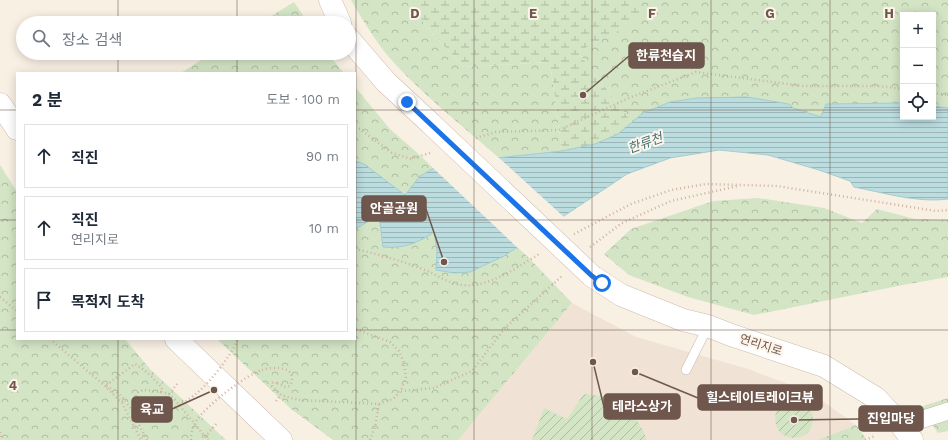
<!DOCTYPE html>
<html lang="ko">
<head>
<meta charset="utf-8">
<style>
  :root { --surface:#fff; --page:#f6f6f7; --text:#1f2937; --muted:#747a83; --line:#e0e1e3 }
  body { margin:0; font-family:"Work Sans","Noto Sans KR",sans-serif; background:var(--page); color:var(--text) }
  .controls { position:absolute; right:12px; top:12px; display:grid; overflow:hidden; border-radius:0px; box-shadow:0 2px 10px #0003 }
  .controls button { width:36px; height:36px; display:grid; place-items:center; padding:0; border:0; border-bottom:1px solid var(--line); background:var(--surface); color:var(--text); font:20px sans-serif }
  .stop { position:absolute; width:12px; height:12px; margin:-9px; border:3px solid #1a73e8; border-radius:50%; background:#fff }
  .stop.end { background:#1a73e8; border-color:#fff; box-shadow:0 1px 4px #0008 }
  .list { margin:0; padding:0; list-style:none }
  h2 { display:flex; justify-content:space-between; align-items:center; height:52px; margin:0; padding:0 16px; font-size:17px }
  h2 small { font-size:13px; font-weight:400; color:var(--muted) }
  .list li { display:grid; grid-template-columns:26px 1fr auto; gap:12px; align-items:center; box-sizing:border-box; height:64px; margin:0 8px 8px; padding:0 8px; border:1px solid var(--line); border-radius:0px }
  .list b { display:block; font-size:15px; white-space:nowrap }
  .list p { margin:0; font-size:13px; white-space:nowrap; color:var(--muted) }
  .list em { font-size:13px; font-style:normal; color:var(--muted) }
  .icon { flex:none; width:22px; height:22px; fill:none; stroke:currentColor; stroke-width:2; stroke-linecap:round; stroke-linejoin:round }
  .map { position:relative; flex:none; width:948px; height:440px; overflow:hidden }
  .search { position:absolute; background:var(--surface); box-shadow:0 2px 10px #0003; left:16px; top:16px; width:340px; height:44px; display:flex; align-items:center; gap:10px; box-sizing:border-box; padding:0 14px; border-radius:22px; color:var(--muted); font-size:15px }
  .panel { position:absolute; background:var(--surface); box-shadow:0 2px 10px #0003; left:16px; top:72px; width:340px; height:268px; border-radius:0px }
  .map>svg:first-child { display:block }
  .residential { fill:#f0e2d4 }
  .wetland { fill:url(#wetland-marsh) }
  .park { fill:url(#park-crowns) }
  .garden { fill:url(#garden-furrows) }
  .water { fill:url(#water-rules); stroke:#a3ccd1 }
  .pier { fill:#f9f0e4 }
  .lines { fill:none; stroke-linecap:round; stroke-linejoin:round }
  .lane-casing { stroke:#c9b8ac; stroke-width:10 }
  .street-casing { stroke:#c9b8ac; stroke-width:18 }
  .secondary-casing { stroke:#cebaad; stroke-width:23 }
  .path { stroke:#d0b2a3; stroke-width:2.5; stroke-dasharray:1 3; stroke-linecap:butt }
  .lane { stroke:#fff; stroke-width:9 }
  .street { stroke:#fff; stroke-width:17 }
  .secondary { stroke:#fff; stroke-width:22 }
  .secondary-bridge-casing { stroke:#cebaad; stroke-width:23; stroke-linecap:butt }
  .path-bridge { stroke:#d0b2a3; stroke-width:2.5; stroke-dasharray:1 3; stroke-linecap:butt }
  .secondary-bridge { stroke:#fff; stroke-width:22 }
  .route { stroke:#1a73e8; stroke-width:5 }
  .grid { fill:none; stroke:#6f574d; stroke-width:1; stroke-opacity:0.55 }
  .labels { text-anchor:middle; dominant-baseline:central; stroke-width:4; stroke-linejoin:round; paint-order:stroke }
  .street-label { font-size:12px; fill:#6f574d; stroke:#fdf4ea }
  .water-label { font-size:13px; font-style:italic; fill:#477379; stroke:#fdf4ea }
  .grid-label { font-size:13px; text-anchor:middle; font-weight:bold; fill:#6f574d; stroke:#fdf4ea; stroke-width:4; stroke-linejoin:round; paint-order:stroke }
  .leader { fill:none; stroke:#6f574d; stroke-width:1.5 }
  .callout-dot { fill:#6f574d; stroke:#fdf4ea; stroke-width:1.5 }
  .callout { fill:#6f574d; stroke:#6f574d; stroke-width:1.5 }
  .callout-label { font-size:13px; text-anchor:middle; font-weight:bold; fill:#fff }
</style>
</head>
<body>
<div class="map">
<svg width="948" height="440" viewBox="0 0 948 440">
  <defs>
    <pattern id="wetland-marsh" width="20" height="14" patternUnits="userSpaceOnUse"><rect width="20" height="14" fill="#d3e5c5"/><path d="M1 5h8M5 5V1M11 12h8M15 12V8" fill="none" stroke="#afbca2"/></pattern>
    <pattern id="park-crowns" width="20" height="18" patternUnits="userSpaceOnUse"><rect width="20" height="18" fill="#d3e5c5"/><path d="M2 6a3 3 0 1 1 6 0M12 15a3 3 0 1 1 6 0" fill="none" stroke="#afbca2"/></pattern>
    <pattern id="garden-furrows" width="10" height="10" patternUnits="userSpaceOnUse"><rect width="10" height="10" fill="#d3e5c5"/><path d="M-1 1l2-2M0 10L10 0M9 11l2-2" fill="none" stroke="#afbca2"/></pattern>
    <pattern id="water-rules" width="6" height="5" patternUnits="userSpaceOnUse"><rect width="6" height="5" fill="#bbdde0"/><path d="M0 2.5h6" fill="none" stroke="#9cb6b8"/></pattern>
  </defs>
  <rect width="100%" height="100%" fill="#f9f0e4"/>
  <!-- residential -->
  <polygon class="residential" points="572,303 636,337 745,368 810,392 856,425 817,440 458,440"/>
  <!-- wetland -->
  <polygon class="wetland" points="409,0 634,0 645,17 578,52 632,122 618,134 595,144 562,151 550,62 464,67 427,28"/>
  <!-- park -->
  <g class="park">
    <path d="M351,0H409L427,28L464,67L550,62L562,151L499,158C462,125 421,94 388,56C374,39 362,19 351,0Z"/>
    <polygon points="634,0 948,0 948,108 933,106 933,15 903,15 903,103 826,104 821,117 793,108 789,104 747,98 697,98 670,102 643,113 632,122 578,52 644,17"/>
    <polygon points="294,2 308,23 260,23"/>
    <polygon points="212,53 327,53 344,73 181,73"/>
    <polygon points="355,87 390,129 413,149 530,259 572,303 458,440 333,440 291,409 217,339 355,339"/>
    <polygon points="0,165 17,192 17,339 125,339 150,369 226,440 0,440"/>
    <polygon points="758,198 824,208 862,223 877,209 915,219 948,220 948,277 903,285 754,315 688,297 629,275 604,254 631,229 713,201"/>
    <polygon points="948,398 948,431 938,433 920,407"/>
    <polygon points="856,425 867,440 817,440"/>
  </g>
  <!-- garden -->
  <g class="garden">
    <path d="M584,394C591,395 600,395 606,398C626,404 640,421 647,440H532L544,408L567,419Z"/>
    <circle cx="794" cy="419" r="19"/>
  </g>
  <!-- water -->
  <path class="water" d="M747,97L789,104L793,108L821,117L826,104L903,103V117H933V106L948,108V199C917,203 885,193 854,187L850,181L819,170L768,155L719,150L670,158L627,174L504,256L470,272L454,273L436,270L437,251L434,232C418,243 403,249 383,247L380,223L376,213L369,221L355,229V161L364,164L405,195L420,176L441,164L562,151L595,144L618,134L643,113L670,102L697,98Z"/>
  <!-- pier -->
  <polygon class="pier" points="497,156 565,218 519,249 432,167 441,162"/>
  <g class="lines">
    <!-- lane casing -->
    <g class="lane-casing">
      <polyline id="lane" points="686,370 708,326"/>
    </g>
    <!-- street casing -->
    <g class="street-casing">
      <polyline id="street" points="902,426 948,411"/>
    </g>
    <!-- secondary casing -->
    <g class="secondary-casing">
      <g id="secondary">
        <polyline points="330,0 340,23"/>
        <polyline points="349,39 386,82 428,121"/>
        <polyline points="0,104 17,129"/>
        <polyline points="592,276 621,295 683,320 708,326 731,335 824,366 876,398 902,426 912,440"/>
        <polyline points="176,339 281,440"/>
      </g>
    </g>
    <!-- path -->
    <g class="path">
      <polyline points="933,93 948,95"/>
      <polyline points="355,128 360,129 392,153 411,159 433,152"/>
      <polyline points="476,138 496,132 559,130 629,98 696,72 803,86 878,86 903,89"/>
      <polyline points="574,234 631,204 671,190 706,184 777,186 936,211 948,210"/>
      <polyline points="590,247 622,223 671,201 738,186"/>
      <path d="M355,249C377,254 399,260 420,268C439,275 452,288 475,285C498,281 521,265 541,253"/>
      <polyline points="0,297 17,311"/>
      <polyline points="50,339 105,386 122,403 141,440"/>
      <polyline points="277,383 274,382 272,383 272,386 281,395 299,400 379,404 393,399 401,391 406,377 404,363 399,351 390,342 355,329"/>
      <polyline points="401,391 434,388 472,371 505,328 563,275"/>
      <polyline points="161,392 169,394 175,400 208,440"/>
      <polyline points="169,394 178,383"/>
      <polyline points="276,401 281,395"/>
      <polyline points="0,432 1,440"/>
      <polyline points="205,437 218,422"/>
      <path d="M147,440C136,421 128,393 105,386L135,364C146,370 154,379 162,388L161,392L158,391"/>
      <polyline points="370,440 375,427 379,404"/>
      <polyline points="865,440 875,436"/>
    </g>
    <!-- lane -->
    <use href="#lane" class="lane"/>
    <!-- street -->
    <use href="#street" class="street"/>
    <!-- secondary -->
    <use href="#secondary" class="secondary"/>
    <!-- secondary-bridge casing -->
    <g class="secondary-bridge-casing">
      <polyline id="secondary-bridge" points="428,121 592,276"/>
    </g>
    <!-- path-bridge -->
    <g class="path-bridge">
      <path d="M158,391L143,390L137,393C135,399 134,405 140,409C156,420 184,404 197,393C211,381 231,356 238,339"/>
      <path d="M191,440C191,433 193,426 197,420C206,406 247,374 262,370C275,366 299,366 290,386L285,387L277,383"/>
    </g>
    <!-- secondary-bridge -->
    <use href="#secondary-bridge" class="secondary-bridge"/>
  </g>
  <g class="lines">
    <!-- route -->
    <polyline class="route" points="407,102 592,276 602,283"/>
  </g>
  <!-- grid -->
  <path class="grid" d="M118,0V23M237,0V23M356,0V440M474,0V440M592,0V440M711,0V440M830,0V440M118,53V73M237,53V73M0,110H17M355,110H903M933,110H948M0,220H17M355,220H948M0,330H17M355,330H948M118,339V440M237,339V440"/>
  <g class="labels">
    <!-- street labels -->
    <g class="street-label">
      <text transform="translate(761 345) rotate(18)">연리지로</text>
    </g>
    <!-- water labels -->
    <g class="water-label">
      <text transform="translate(645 143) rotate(-20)">한류천</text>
    </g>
  </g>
  <g class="grid-label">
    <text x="415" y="18">D</text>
    <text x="533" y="18">E</text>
    <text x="652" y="18">F</text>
    <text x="770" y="18">G</text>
    <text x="889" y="18">H</text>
    <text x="13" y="390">4</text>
  </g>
  <!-- callouts -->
  <path class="leader" d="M583 95L629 56M444 262L426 209M635 372L698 398M593 362L604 407M214 390L172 409M794 420L859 419"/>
  <g class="callout-dot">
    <circle cx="583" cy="95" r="4"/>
    <circle cx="444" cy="262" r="4"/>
    <circle cx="635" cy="372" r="4"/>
    <circle cx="593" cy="362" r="4"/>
    <circle cx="214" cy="390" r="4"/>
    <circle cx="794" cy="420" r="4"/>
  </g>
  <g class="callout">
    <rect x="629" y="43" width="75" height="25" rx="4"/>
    <rect x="362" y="196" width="64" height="25" rx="4"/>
    <rect x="698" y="385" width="124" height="25" rx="4"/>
    <rect x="604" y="394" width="76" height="25" rx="4"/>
    <rect x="132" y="397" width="40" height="25" rx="4"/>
    <rect x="859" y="406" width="64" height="25" rx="4"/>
  </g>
  <g class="callout-label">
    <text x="666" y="60">한류천습지</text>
    <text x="394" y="213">안골공원</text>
    <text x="760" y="402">힐스테이트레이크뷰</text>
    <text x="642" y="411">테라스상가</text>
    <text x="152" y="414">육교</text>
    <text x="891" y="423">진입마당</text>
  </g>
</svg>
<div class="controls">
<button>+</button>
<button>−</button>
<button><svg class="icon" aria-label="locate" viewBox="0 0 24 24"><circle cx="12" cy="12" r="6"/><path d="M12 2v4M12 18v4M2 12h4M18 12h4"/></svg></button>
</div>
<div class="stop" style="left:602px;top:283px"></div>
<div class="stop end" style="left:407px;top:102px"></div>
<div class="search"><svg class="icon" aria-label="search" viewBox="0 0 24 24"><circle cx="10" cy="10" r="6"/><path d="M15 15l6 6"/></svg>장소 검색</div>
<section class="panel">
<h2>2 분<small>도보 · 100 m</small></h2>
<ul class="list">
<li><svg class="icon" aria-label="ahead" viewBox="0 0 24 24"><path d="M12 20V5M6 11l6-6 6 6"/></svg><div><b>직진</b></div><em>90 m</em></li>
<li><svg class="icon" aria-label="ahead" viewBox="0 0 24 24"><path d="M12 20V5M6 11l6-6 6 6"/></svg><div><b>직진</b><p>연리지로</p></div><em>10 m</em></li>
<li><svg class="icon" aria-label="arrive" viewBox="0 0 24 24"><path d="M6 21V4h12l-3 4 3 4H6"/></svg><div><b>목적지 도착</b></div></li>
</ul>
</section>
</div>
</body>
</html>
